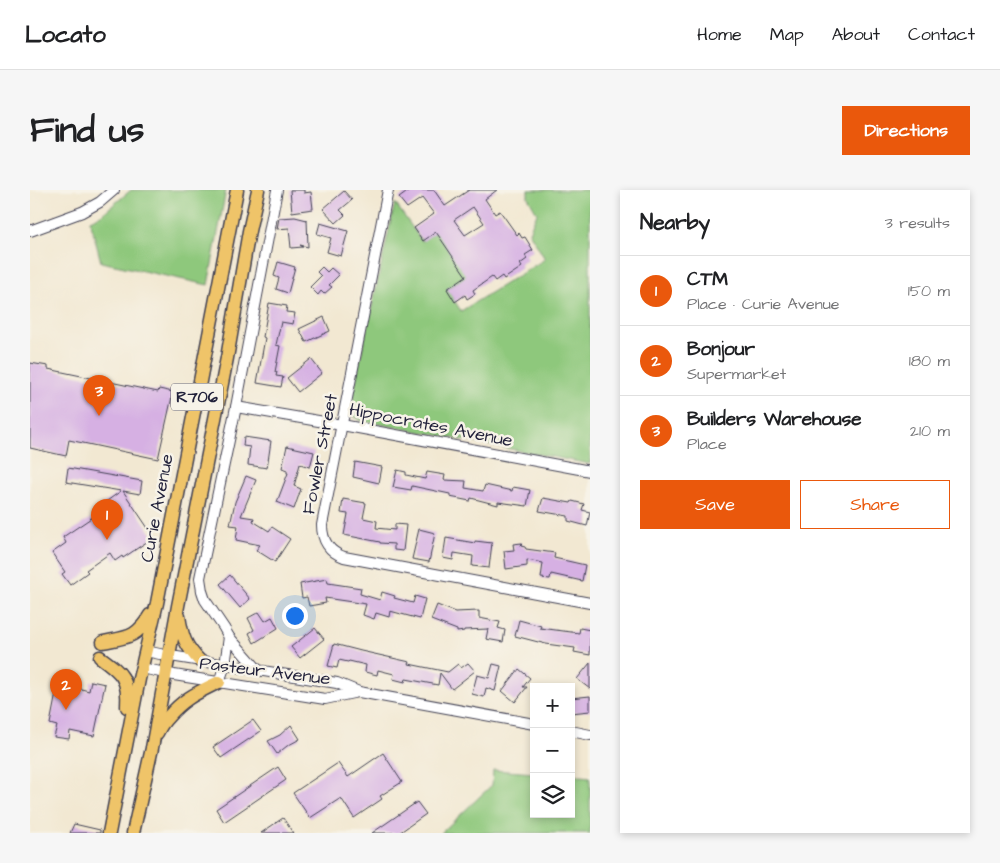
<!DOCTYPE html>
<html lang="en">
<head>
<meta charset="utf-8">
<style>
  :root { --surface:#fff; --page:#f6f6f6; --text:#202124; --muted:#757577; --line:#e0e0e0; --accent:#ea580c }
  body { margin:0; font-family:"Architects Daughter",sans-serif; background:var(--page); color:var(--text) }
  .controls { position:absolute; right:15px; bottom:15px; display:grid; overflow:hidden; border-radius:0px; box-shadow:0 2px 8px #0003 }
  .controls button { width:45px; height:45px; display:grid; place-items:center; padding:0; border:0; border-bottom:1px solid var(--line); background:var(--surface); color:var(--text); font:25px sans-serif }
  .you { position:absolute; left:264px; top:425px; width:18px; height:18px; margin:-12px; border:4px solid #fff; border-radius:50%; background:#1a73e8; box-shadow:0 0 0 8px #1a73e833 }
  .badge { display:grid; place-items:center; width:32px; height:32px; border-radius:50%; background:var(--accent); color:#fff; font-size:16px; font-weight:700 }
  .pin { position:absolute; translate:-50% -41px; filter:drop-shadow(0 1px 2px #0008) }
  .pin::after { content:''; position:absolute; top:26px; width:18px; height:15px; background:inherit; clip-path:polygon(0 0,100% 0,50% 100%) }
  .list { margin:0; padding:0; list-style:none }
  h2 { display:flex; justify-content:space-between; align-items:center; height:65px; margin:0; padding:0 20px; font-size:21px }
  h2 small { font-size:16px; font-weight:400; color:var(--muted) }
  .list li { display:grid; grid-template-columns:32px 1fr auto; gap:15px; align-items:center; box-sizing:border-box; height:70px; padding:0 20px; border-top:1px solid var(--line) }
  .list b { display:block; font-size:19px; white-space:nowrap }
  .list p { margin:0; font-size:16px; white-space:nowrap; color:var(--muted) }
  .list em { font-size:16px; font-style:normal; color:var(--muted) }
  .actions { display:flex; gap:10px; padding:15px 20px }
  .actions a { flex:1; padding:11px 0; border:1px solid var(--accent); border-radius:0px; text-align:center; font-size:18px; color:var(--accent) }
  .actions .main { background:var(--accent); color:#fff }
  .icon { flex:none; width:28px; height:28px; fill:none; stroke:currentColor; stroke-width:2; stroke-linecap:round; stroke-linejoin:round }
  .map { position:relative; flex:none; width:560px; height:643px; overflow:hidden; border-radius:0px }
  header { display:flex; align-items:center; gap:30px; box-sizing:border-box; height:70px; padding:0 25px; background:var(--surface); border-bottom:1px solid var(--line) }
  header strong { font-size:24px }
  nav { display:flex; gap:28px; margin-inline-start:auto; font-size:18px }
  .intro { display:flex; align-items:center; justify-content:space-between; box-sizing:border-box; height:120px; padding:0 30px }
  h1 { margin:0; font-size:35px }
  .button { padding:12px 22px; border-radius:0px; background:var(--accent); color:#fff; font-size:18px; font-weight:700 }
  main { display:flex; gap:30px; padding:0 30px }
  aside { flex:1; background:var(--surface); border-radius:0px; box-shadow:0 2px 8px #0003 }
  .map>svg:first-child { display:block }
  .green { fill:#8ec87c; stroke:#58755c }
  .building { fill:#d6b0e3; fill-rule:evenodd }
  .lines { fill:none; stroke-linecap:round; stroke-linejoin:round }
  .minor-casing { stroke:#414052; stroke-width:12 }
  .major-casing { stroke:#414052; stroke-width:15 }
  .minor { stroke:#fff; stroke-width:10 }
  .major { stroke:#efc469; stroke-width:12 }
  .labels { text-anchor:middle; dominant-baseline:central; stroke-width:5; stroke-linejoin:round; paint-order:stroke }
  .shield { fill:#f7f3e8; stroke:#62616f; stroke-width:1 }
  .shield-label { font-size:16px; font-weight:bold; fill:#22223b }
  .street-label { font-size:18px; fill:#22223b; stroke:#f7f3e8 }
</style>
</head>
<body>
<header>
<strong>Locato</strong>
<nav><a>Home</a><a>Map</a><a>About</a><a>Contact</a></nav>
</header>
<div class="intro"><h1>Find us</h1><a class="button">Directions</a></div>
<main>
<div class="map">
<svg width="560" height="643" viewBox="0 0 560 643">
  <rect width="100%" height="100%" fill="#f7f3e8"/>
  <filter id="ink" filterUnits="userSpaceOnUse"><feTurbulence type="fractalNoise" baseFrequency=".02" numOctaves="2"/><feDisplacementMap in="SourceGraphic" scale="10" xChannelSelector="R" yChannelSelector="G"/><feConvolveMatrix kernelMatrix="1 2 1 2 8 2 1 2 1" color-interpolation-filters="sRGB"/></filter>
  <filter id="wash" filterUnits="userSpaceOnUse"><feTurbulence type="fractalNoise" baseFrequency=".0096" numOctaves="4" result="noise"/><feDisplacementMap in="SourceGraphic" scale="20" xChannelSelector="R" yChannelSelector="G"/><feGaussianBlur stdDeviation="1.12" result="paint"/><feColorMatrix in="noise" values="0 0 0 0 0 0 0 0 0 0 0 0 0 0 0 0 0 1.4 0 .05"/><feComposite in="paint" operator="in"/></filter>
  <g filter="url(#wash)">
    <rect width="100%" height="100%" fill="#f2e8d2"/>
    <!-- green -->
    <g class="green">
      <polygon points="101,0 196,0 178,95 71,72 60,30 71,25"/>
      <polygon points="498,0 560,0 560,274 332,231 323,226 322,216 328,179 365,13 392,51 406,42 448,78 417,99 431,121 515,69 499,42 507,23 498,7"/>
      <polygon points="463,580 504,583 504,624 541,624 541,585 560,587 560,643 411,643 462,595"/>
    </g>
    <g id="blocks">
      <!-- building -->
      <g class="building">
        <polygon points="260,0 274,0 274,3 281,2 283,19 262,22"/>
        <path d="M380,0H404L415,16L439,0H467L455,9L465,24L470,21L487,45L489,43L492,48L495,47L503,60L495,65L497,69L490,74L492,77L474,89L472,86L465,91L462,87L443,100L445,104L437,109L435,105L425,112L417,99L436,86L406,42L393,51L384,38L404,24L392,8L377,18L369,8ZM443,17L454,33L435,45L424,30Z"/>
        <polygon points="314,1 322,10 310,20 315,25 306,33 293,19"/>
        <polygon points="265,27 277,30 278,57 270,55 273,57 261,58 259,38 247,39 249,28"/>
        <polygon points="290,33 318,41 311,66 297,62 301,48 287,44"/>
        <polygon points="248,72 265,77 258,103 246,99 249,88 244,86"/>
        <polygon points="292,77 297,82 301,78 309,85 299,95 302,97 294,104 291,101 288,105 280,97 291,86 287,82"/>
        <polygon points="239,113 257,116 256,122 265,123 263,134 251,132 246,155 250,156 245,182 247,182 246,186 253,187 251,197 227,193 235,148 233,147"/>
        <polygon points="294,127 300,141 276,152 269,139"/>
        <polygon points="281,169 292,183 268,202 257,188"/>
        <polygon points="0,173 18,176 18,179 128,202 129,199 143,202 128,269 39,250 36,266 0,258"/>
        <polygon points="214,247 241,251 237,278 218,275 220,257 213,256"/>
        <polygon points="257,256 284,262 280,277 270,274 264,296 271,299 264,319 247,312 258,283 257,283 257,280 252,278"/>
        <polygon points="325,272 352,277 349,293 323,287"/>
        <polygon points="38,278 112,291 110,304 93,301 124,347 93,368 92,366 85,371 80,363 56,380 58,382 40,395 32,384 35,382 22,363 36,353 33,347 70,322 67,318 91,301 36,292"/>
        <polygon points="367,280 376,282 376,285 395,289 397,282 415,285 414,290 436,291 435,298 453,301 455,295 482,301 483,297 500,300 497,316 468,312 468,315 441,308 440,311 420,307 420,304 382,296 381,300 363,297"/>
        <polygon points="216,286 226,290 211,326 224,328 223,331 239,341 242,337 260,349 245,372 226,360 230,355 206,350 208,336 200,335 205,312"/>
        <polygon points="513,308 541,313 542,311 554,314 552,320 560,322 557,336 538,331 538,326 509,321"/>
        <polygon points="313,309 336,313 333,328 347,331 346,338 365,340 365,334 376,335 373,361 364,360 364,354 350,353 350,352 314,345 318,324 311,323"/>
        <polygon points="389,339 405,343 399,372 382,369"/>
        <polygon points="416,348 445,353 445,351 462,353 459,378 442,376 443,366 424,363 423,370 413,368"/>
        <polygon points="492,353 491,356 495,357 496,359 525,363 524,368 555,375 552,391 521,384 520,389 511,388 513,373 497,370 497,376 476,379 474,361 484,360 483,354"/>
        <polygon points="200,385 220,409 210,418 190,394"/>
        <polygon points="297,389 298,393 331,398 330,404 350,410 352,402 365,406 364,408 383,413 385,406 395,409 390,429 360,421 359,427 346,423 344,429 333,425 336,414 295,408 296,413 279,416 277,407 272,408 270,394"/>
        <polygon points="407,415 425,422 449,421 449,428 470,432 468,438 475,440 473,452 456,449 458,439 434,440 434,441 427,442 427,440 401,430"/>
        <polygon points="229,422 235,431 242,427 248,438 224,453 219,443 224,440 218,428"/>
        <polygon points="489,430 511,436 510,438 549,443 550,438 560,440 560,465 544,462 545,458 516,454 485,446"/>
        <polygon points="285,438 294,449 270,468 261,457"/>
        <polygon points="304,454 331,461 380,472 379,474 418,482 428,474 431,478 438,473 445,481 422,499 410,483 408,495 376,489 375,492 363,489 364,484 348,480 347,485 335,482 336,475 319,471 318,472 309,470 307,478 298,476"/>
        <polygon points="560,473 560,499 547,489"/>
        <polygon points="463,474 471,476 465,501 456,498 454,507 442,504 447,485 459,488"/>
        <polygon points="489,479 500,488 493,497 497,497 485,512 472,501"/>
        <polygon points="61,491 75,494 64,546 40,541 39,549 24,547 27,536 20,534 28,493 59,501"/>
        <polygon points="560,506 560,521 541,523 541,508"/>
        <polygon points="223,530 231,541 191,568 183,557"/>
        <polygon points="261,535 270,549 257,556 247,564 238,551 250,545"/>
        <polygon points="353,563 372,592 350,606 352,609 324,628 311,608 280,628 263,603 308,573 318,587"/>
        <polygon points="248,577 256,590 194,632 186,619"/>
        <polygon points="387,612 396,624 369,643 342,643"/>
        <polygon points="253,628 263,643 231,643"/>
        <polygon points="44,634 70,640 70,643 40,643"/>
      </g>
    </g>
  </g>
  <g filter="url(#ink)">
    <use href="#blocks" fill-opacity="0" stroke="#414052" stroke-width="1"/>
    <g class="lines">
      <!-- minor casing -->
      <g class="minor-casing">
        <g id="minor">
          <path d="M358,0L292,335C292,350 299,362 314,367L560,413"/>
          <polyline points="0,41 52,22 70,12 84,0"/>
          <polyline points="206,217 312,235 560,281"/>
          <polyline points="116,461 139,466 147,467 307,493 329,502 504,534"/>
          <polyline points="112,478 144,485 295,509 328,502"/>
          <polyline points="229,481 199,447 194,438 175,410 172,401 170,388 206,217 247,0"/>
          <polyline points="189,492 195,475 199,447"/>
          <polyline points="541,541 560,545"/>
        </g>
      </g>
      <!-- major casing -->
      <g class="major-casing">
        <g id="major">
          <path d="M149,426C152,446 155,456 170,471"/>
          <path d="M73,452C97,447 107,448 120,425"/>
          <path d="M70,467C92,483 99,489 97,517"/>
          <path d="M127,543C130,537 133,532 138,527C154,508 167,503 189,492"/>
          <polyline points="79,643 109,489 127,413 207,0"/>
          <polyline points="103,643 122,558 148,416 197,168 219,41 228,0"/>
        </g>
      </g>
      <!-- minor -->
      <use href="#minor" class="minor"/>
      <!-- major -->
      <use href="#major" class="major"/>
    </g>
  </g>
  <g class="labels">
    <!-- shield labels -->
    <rect class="shield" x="141" y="193.5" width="52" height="27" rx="4"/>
    <g class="shield-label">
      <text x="167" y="207">R706</text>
    </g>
    <!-- street labels -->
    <g class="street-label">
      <text transform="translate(401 235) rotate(11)">Hippocrates Avenue</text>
      <text transform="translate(290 264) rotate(-79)">Fowler Street</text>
      <text transform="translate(127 318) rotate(-79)">Curie Avenue</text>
      <text transform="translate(235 481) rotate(7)">Pasteur Avenue</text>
    </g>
  </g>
</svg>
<div class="controls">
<button>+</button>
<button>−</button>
<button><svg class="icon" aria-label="layers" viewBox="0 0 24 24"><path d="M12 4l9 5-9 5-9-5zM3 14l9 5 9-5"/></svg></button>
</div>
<div class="you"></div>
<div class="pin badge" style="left:77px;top:350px">1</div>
<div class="pin badge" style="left:36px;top:520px">2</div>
<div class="pin badge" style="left:69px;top:226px">3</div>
</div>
<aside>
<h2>Nearby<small>3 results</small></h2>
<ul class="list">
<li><span class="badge">1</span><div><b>CTM</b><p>Place · Curie Avenue</p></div><em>150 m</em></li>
<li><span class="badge">2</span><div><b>Bonjour</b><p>Supermarket</p></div><em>180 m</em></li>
<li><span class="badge">3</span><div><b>Builders Warehouse</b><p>Place</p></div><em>210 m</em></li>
</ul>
<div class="actions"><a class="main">Save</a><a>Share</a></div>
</aside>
</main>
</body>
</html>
